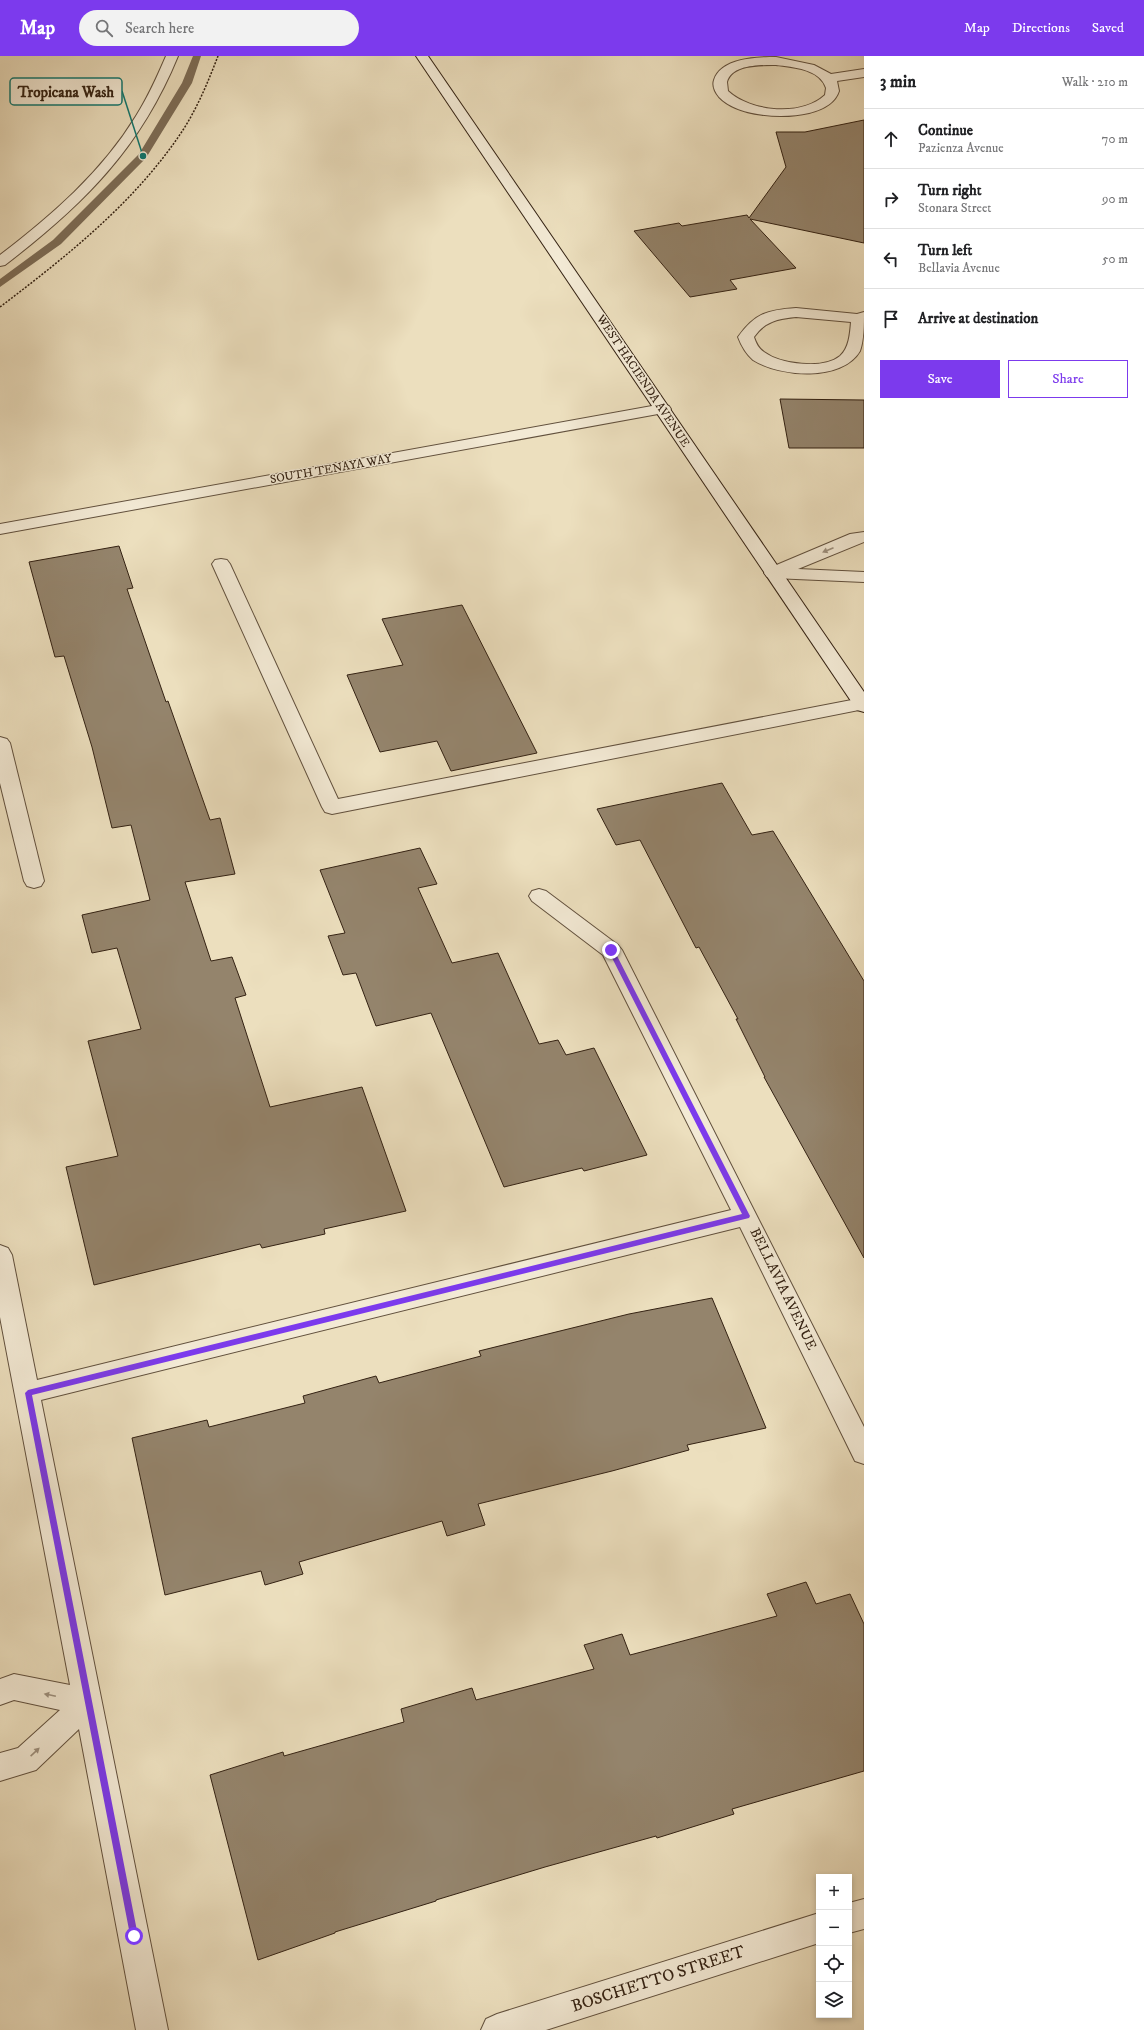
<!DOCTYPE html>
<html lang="en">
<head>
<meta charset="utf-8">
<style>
  :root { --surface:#fff; --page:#f2f2f2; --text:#202124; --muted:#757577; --line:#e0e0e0; --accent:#7c3aed }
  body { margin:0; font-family:"IM FELL DW Pica",serif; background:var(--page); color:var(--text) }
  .controls { position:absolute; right:12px; bottom:12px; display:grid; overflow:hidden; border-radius:0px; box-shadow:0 2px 6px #0003 }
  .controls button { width:36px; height:36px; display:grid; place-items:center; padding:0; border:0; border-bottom:1px solid var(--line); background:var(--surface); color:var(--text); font:20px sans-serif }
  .stop { position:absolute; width:12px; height:12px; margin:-9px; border:3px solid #7c3aed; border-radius:50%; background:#fff }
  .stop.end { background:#7c3aed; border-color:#fff; box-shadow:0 1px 4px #0008 }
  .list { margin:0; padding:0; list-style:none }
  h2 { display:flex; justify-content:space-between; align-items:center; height:52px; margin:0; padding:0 16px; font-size:17px }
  h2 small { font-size:13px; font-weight:400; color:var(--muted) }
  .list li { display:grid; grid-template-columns:26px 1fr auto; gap:12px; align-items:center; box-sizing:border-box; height:60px; padding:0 16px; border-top:1px solid var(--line) }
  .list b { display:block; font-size:15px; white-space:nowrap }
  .list p { margin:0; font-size:13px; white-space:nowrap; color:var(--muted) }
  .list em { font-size:13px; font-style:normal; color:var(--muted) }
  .actions { display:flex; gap:8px; padding:12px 16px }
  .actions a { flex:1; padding:9px 0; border:1px solid var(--accent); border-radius:0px; text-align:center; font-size:14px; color:var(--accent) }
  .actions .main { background:var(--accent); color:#fff }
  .icon { flex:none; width:22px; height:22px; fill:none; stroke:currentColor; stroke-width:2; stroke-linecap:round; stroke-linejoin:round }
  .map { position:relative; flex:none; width:864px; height:1974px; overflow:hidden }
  header { display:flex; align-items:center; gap:24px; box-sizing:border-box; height:56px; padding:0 20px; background:var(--accent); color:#fff }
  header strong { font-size:19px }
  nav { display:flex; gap:22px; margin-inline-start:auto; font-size:14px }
  .search { width:280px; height:36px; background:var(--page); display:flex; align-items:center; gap:10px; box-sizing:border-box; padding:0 14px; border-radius:22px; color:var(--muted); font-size:15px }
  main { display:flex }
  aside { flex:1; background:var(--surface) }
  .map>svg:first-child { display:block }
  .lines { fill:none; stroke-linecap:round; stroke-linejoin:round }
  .stream { fill:#7d6d57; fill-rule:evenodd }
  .building { fill:#94846c; stroke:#342213 }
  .service-casing { stroke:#62513e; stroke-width:2 }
  .minor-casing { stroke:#62513e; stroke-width:2 }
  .tertiary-casing { stroke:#62513e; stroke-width:2 }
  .secondary-casing { stroke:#342213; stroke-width:2 }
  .path { stroke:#342213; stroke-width:1.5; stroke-dasharray:2 1.5; stroke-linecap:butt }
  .service { fill:#f3ead5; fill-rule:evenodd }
  .minor { fill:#f3ead5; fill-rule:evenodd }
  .tertiary { fill:#f3ead5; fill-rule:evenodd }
  .secondary { fill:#f3ead5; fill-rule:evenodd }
  .oneway { fill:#9d907e }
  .route { fill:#7c3aed }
  .labels { text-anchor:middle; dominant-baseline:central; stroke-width:3; stroke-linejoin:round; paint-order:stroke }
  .far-street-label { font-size:12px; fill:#342213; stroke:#f3ead5 }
  .street-label { font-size:14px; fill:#342213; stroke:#f3ead5 }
  .near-street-label { font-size:17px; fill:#342213; stroke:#f3ead5 }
  .leader { fill:none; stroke:#0f766e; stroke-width:1.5 }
  .callout-dot { fill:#0f766e; stroke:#f3ead5; stroke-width:1.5 }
  .callout { fill:#f3ead5; stroke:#0f766e; stroke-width:1.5 }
  .callout-label { font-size:15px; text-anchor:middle; font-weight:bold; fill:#342213 }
</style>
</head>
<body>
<header>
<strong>Map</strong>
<div class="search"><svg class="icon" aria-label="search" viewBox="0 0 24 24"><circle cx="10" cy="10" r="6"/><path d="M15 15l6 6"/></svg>Search here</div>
<nav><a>Map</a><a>Directions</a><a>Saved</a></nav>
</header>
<main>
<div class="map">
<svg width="864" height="1974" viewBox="0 0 864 1974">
  <rect width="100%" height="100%" fill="#ecdfbe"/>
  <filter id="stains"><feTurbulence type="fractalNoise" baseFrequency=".005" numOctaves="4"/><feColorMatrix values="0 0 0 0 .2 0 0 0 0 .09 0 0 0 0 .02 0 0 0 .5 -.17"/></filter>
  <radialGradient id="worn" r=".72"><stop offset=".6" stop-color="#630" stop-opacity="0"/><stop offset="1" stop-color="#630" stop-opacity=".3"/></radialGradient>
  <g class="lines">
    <!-- stream -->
    <polygon class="stream" points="193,0 201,0 192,27 146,102 61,188 0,231 0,223 53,184 139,98 182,27"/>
  </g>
  <!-- building -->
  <g class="building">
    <polygon points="864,64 864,187 750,163 796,212 730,224 737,233 690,241 634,175 679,167 682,170 747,159 749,162 786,111 776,76 805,76"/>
    <polygon points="780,343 864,344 864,392 789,392"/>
    <polygon points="119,490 133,532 127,533 166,646 168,645 210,764 220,762 235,818 185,826 211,905 232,901 246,939 235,942 270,1051 362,1031 406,1155 324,1173 325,1178 262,1192 260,1188 94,1229 66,1111 118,1100 88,985 141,973 117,892 92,897 82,859 150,844 131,769 112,772 92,691 64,600 55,601 29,506"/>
    <polygon points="462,549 537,697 451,715 437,685 380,696 347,619 403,609 382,563"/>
    <polygon points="722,727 752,779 773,775 864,925 864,1202 764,1021 765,1021 736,963 738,963 699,891 696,892 640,784 616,789 597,753"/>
    <polygon points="420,792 437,828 418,832 452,907 498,897 539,988 558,984 566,999 594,992 647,1099 584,1115 582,1112 504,1131 431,957 376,970 356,917 343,919 328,880 345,877 320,814"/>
    <polygon points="712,1242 766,1372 687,1389 689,1394 612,1415 478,1448 485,1469 447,1480 442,1465 299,1506 303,1518 265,1529 261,1515 165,1539 132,1382 207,1364 209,1371 305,1347 303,1340 376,1320 379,1327 481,1300 479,1295 629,1258"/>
    <polygon points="806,1526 816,1548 850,1538 864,1568 864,1715 732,1753 734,1758 657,1782 656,1780 545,1811 436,1844 436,1845 335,1876 335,1877 258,1904 210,1719 283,1696 284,1700 404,1666 401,1653 472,1632 476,1644 594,1613 584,1589 622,1578 630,1599 777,1560 767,1538"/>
  </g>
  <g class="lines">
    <!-- service casing -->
    <g class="service-casing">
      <g id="service">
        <path d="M166,0H178C140,93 84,148 5,209L0,210V199C51,160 102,116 136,60C148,41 157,21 166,0Z"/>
        <polygon points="221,503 227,504 230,508 338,743 862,642 864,643 864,653 332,758 325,756 322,751 212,508 215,504"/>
      </g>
    </g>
    <!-- minor casing -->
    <g class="minor-casing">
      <g id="minor">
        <path d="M776,1L814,9L831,18L864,13V21L837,25L839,35C835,48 821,54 809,57C784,63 738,61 719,41C715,36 712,30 714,24C721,2 757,1 776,1ZM776,9C793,11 820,13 826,32L825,39C801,61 751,56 728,35L727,26C732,8 761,9 776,9Z"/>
        <path d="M796,252L857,258L864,256C864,269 864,284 860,295C842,326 780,321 753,304C746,298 741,289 738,281C755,257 768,254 796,252ZM796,261L851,266C850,278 849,292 840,300C823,314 780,308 764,296C758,292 756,287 754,281C765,265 778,263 796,261Z"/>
        <polygon points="864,476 864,486 798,513 864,516 864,526 773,522 767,521 764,517 767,513 850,478"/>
        <polygon points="0,681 7,683 10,687 44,825 41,830 34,832 27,830 24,825 0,727"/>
        <polygon points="539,833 546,835 618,889 622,894 864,1371 864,1408 855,1405 740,1171 41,1344 168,1974 136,1974 79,1673 36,1714 0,1725 0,1697 18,1692 60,1654 14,1644 0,1649 0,1623 14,1618 70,1629 0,1261 0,1189 8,1192 12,1199 37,1324 731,1154 603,899 532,845 529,840 532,835"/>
        <polygon points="864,1843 864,1873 849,1877 849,1847"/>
        <polygon points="819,1857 819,1887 546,1974 481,1974 486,1963 497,1958"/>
      </g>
    </g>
    <!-- tertiary casing -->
    <g class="tertiary-casing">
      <polygon id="tertiary" points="663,348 669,350 671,353 669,356 0,478 0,468"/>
    </g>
    <!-- secondary casing -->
    <g class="secondary-casing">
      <polygon id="secondary" points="416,0 428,0 864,636 864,656 857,654"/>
    </g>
    <!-- path -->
    <path class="path" d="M0,251C67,200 134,147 181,77C197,53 208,26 218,0"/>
    <!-- service -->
    <use href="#service" class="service"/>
    <!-- minor -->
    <use href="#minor" class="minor"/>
    <!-- tertiary -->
    <use href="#tertiary" class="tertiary"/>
    <!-- secondary -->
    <use href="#secondary" class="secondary"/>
  </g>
  <!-- one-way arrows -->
  <defs><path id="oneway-solid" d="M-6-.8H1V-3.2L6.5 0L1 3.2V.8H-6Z"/></defs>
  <g class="oneway">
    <use href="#oneway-solid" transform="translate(828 494) rotate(157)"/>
    <use href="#oneway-solid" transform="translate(50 1639) rotate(-168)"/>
    <use href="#oneway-solid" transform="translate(35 1696) rotate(-43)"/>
  </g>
  <!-- route -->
  <polygon class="route" points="608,892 614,894 750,1160 749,1162 32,1339 138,1880 134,1885 131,1884 25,1337 28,1334 742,1158 608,894"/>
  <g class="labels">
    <!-- far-street labels -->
    <g class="far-street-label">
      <text transform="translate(643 325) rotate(56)">WEST HACIENDA AVENUE</text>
      <text transform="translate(331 413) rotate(-10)">SOUTH TENAYA WAY</text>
    </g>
    <!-- street labels -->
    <g class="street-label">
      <text transform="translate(783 1233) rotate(64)">BELLAVIA AVENUE</text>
    </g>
    <!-- near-street labels -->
    <g class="near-street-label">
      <text transform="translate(658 1923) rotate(-18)">BOSCHETTO STREET</text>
    </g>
  </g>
  <!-- callouts -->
  <path class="leader" d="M143 100L122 35"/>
  <circle class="callout-dot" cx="143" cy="100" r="4"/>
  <rect class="callout" x="10" y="22" width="112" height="27" rx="4"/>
  <g class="callout-label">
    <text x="66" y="41">Tropicana Wash</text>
  </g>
  <rect width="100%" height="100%" filter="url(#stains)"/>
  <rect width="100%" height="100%" fill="url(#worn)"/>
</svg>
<div class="controls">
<button>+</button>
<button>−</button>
<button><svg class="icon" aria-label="locate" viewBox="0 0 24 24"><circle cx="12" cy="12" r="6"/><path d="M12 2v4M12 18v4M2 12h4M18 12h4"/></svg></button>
<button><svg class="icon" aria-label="layers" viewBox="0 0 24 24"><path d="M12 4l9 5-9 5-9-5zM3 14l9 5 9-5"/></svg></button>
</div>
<div class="stop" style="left:134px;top:1880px"></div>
<div class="stop end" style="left:611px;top:894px"></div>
</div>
<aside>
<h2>3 min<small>Walk · 210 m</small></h2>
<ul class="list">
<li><svg class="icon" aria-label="ahead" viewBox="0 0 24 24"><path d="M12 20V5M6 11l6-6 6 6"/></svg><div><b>Continue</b><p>Pazienza Avenue</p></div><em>70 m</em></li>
<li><svg class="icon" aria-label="right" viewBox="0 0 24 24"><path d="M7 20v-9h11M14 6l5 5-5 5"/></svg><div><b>Turn right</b><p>Stonara Street</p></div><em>90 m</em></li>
<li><svg class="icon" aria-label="left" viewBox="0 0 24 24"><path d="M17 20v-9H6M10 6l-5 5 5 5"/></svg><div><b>Turn left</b><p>Bellavia Avenue</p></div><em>50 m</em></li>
<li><svg class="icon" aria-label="arrive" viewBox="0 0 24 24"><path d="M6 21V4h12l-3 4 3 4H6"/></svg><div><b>Arrive at destination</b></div></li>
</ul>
<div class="actions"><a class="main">Save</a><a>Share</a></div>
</aside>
</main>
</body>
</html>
